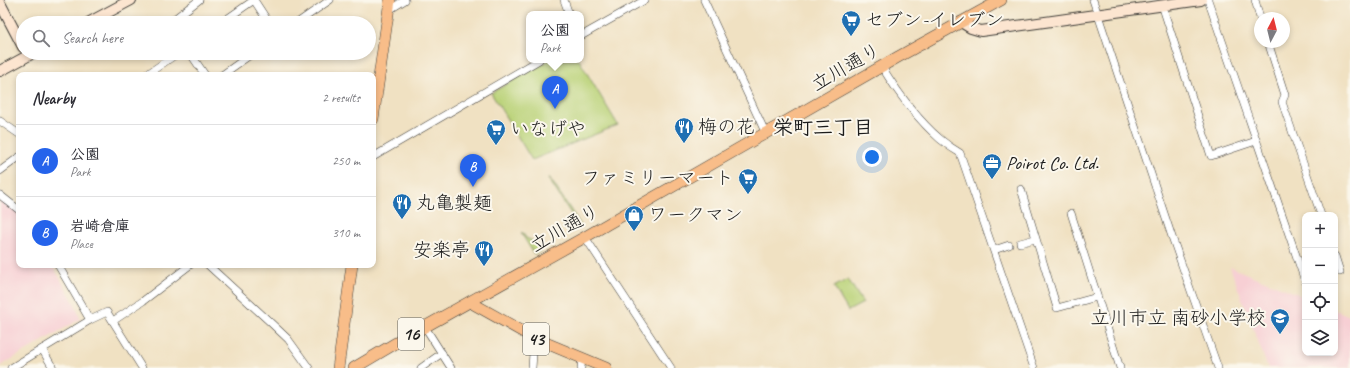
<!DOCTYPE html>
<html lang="en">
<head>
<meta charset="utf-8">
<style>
  :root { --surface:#fff; --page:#f2f2f3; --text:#2b2b33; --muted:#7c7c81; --line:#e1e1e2; --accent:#2563eb }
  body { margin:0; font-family:Caveat,"Klee One",sans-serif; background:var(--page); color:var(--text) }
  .controls { position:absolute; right:12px; bottom:12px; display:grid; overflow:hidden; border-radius:8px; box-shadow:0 2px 6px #0003 }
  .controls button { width:36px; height:36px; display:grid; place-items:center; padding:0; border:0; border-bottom:1px solid var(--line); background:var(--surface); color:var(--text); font:20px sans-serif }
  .compass { position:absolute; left:1254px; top:12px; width:36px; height:36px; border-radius:50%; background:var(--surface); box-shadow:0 2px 6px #0003; rotate:7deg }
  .you { position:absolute; left:872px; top:157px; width:14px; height:14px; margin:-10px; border:3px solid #fff; border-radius:50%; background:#1a73e8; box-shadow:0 0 0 6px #1a73e833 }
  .badge { display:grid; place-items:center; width:26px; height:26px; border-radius:50%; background:var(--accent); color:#fff; font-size:13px; font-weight:700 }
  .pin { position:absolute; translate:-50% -33px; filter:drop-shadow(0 1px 2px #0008) }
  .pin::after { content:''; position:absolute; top:21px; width:14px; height:12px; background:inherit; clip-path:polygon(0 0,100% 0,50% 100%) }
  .popup { position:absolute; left:526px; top:11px; width:58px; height:52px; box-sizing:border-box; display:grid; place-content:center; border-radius:8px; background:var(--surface); filter:drop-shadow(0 1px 3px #0005); font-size:13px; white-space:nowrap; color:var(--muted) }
  .popup b { font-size:15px; color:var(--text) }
  .popup::after { content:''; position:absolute; left:50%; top:100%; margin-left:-8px; border:8px solid transparent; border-top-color:var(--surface) }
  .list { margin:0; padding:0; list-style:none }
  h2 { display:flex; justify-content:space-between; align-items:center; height:52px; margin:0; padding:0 16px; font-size:17px }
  h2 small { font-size:13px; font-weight:400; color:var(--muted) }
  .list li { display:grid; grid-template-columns:26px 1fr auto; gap:12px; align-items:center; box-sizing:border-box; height:72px; padding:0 16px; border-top:1px solid var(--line) }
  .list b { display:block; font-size:15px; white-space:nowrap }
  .list p { margin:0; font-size:13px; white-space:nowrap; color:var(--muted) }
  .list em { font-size:13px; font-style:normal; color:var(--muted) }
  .icon { flex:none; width:22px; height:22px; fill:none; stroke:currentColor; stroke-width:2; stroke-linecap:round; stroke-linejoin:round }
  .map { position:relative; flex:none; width:1350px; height:368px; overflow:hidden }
  .search { position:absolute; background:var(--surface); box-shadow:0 2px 6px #0003; left:16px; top:16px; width:360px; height:44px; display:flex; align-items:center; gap:10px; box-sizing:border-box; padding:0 14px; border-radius:22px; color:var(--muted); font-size:15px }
  .panel { position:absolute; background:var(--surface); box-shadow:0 2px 6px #0003; left:16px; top:72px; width:360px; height:196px; border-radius:8px }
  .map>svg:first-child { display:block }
  .built { fill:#f7cfd4 }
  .green { fill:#b9d277; stroke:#6a774a }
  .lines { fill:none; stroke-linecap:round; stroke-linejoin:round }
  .street-casing { stroke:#3c3a35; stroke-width:8 }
  .secondary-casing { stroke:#3c3a35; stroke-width:12 }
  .primary-casing { stroke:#3c3a35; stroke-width:12 }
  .street { stroke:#fff; stroke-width:7 }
  .secondary { stroke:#fce5d0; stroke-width:10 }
  .primary { stroke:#f8bd89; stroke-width:11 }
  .labels { text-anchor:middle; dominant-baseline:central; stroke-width:4; stroke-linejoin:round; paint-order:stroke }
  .shield { fill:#fbf7ec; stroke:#5f5e5a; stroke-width:1 }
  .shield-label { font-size:18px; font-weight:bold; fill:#1c1c1c }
  .poi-label { font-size:19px; fill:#1c1c1c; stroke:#fbf7ec; text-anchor:start }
  .street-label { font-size:19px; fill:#1c1c1c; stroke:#fbf7ec }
  .neighbourhood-label { font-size:20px; font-weight:bold; fill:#1c1c1c; stroke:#fbf7ec }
</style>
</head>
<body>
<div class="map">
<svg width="1350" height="368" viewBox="0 0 1350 368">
  <rect width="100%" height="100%" fill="#fbf7ec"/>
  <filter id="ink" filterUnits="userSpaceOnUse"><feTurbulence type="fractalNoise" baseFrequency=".025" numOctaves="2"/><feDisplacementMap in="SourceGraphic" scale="8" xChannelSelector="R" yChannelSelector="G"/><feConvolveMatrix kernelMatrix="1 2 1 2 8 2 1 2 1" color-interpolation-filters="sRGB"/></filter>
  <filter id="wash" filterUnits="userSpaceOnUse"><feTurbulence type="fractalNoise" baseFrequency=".012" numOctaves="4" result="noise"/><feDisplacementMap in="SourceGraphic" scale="16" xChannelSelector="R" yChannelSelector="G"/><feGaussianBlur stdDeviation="0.9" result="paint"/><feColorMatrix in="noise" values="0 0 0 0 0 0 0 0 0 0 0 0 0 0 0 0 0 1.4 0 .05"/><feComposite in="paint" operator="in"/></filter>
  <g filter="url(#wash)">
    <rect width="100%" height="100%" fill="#f0e1c2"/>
    <!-- built -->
    <g class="built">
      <polygon points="0,200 19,211 19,265 52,265 75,304 80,319 0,366"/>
      <polygon points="1230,267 1305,297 1305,353 1335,353 1335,310 1350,316 1350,368 1268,368"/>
    </g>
    <!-- green -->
    <g class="green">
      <polygon points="549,60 579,60 618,125 532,160 491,93"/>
      <polygon points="549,177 582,227 574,231 567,220 573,217 548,178"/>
      <polygon points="522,232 526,238 535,242 540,251 534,254 521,233"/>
      <polygon points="848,279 863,303 848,311 834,287"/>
    </g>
  </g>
  <g filter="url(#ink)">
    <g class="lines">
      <!-- street casing -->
      <g class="street-casing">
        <g id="street">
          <polyline points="254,0 269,23"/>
          <polyline points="564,0 569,14"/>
          <polyline points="704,0 766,134"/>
          <polyline points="1093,0 1171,234 1218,368"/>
          <polyline points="1208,0 1305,281"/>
          <polyline points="1255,0 1260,18"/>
          <polyline points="1162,5 1211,156 1256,141"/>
          <polyline points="389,10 405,0"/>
          <polyline points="169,23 199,0"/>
          <polyline points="221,23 254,0"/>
          <polyline points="297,23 330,0"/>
          <polyline points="581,36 645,0"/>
          <polyline points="1268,42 1285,95 1282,102 1321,215"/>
          <polyline points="190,53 205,75"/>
          <path d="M882,67C898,93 917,119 940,139C946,144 953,149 960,153L1034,368"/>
          <polyline points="146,75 178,53"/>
          <polyline points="222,75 253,53"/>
          <polyline points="0,121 19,134"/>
          <polyline points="373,157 539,60"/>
          <polyline points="0,171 19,157"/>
          <polyline points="1021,189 1057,308 1097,297"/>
          <polyline points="0,195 19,210"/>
          <polyline points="1071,213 1120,368"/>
          <polyline points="585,237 671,368"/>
          <polyline points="1020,243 1035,239"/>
          <polyline points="994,250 1009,245"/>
          <polyline points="1335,256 1340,272"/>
          <polyline points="58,265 90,320"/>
          <polyline points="208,265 270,322 288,339 309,368"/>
          <polyline points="113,321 143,301 190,265"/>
          <polyline points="425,327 451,368"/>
          <polyline points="42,349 53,368"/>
          <polyline points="11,368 90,320 107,312 142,368"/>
          <polyline points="421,368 442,353"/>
          <polyline points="532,368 534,338"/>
          <polyline points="581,368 582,358"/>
        </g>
      </g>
      <!-- secondary casing -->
      <g class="secondary-casing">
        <g id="secondary">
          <polyline points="0,3 23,47"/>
          <polyline points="961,22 971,28 981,31 1201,0"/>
          <polyline points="88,23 131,0"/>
          <polyline points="0,71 33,53"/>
        </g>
      </g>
      <!-- primary casing -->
      <g class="primary-casing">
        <g id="primary">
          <polyline points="373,119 390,0"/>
          <polyline points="470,302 534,338 606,368"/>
          <polyline points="338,368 352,265"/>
          <polyline points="354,368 396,343 585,237 898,57 1001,0"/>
        </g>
      </g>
      <!-- street -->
      <use href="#street" class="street"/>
      <!-- secondary -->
      <use href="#secondary" class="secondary"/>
      <!-- primary -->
      <use href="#primary" class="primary"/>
    </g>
  </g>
  <!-- icons -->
  <defs>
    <g id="supermarket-pin" transform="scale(1)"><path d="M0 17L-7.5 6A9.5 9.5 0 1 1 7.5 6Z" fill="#1f6fb2" stroke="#fbf7ec"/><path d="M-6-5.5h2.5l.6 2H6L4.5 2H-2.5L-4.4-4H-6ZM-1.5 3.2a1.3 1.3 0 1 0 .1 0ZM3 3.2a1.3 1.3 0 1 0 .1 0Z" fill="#fff"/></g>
    <g id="restaurant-pin" transform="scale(1)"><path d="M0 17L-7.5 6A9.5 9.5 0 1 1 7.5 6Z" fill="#1f6fb2" stroke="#fbf7ec"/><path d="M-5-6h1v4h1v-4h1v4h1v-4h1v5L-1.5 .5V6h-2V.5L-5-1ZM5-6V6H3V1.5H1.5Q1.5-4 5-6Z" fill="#fff"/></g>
    <g id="office-pin" transform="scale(1)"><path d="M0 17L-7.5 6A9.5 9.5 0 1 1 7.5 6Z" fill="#1f6fb2" stroke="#fbf7ec"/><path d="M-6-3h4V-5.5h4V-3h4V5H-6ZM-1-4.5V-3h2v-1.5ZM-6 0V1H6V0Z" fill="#fff"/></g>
    <g id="shop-pin" transform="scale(1)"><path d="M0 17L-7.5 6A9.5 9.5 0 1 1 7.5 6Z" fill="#1f6fb2" stroke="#fbf7ec"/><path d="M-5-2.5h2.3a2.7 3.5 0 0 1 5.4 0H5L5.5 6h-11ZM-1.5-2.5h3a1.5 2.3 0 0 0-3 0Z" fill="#fff"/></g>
    <g id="school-pin" transform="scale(1)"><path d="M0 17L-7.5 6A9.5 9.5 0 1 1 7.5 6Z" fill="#1f6fb2" stroke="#fbf7ec"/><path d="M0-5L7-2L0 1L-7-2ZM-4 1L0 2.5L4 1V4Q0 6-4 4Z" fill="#fff"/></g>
  </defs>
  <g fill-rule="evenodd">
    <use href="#supermarket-pin" x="851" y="20"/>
    <use href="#restaurant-pin" x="684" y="127"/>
    <use href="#supermarket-pin" x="496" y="129"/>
    <use href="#office-pin" x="992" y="163"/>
    <use href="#supermarket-pin" x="748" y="178"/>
    <use href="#restaurant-pin" x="402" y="203"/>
    <use href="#shop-pin" x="634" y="215"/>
    <use href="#restaurant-pin" x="484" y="250"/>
    <use href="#school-pin" x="1280" y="318"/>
  </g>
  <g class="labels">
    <!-- shield labels -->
    <g class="shield">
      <rect x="398" y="318" width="26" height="32" rx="3"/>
      <rect x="523" y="323" width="26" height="32" rx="3"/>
    </g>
    <g class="shield-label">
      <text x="411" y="334">16</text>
      <text x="536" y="339">43</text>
    </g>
    <!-- poi labels -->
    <g class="poi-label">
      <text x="865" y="20">セブン-イレブン</text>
      <text x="698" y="127">梅の花</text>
      <text x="510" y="129">いなげや</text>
      <text x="1006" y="163">Poirot Co. Ltd.</text>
      <text x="734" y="178" text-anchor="end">ファミリーマート</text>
      <text x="416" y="203">丸亀製麺</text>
      <text x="648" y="215">ワークマン</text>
      <text x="470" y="250" text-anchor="end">安楽亭</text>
      <text x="1266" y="318" text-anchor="end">立川市立 南砂小学校</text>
    </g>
    <!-- street labels -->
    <g class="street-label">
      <text transform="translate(846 67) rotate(-30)">立川通り</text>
      <text transform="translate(565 228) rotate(-30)">立川通り</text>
    </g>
    <!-- neighbourhood labels -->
    <g class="neighbourhood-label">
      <text x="823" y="127">栄町三丁目</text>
    </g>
  </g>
</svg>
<div class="controls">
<button>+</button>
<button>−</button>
<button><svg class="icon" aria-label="locate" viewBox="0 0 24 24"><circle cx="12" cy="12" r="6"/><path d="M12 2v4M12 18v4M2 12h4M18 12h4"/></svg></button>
<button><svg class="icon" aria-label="layers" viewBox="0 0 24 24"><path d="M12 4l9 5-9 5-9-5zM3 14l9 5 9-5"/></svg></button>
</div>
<svg class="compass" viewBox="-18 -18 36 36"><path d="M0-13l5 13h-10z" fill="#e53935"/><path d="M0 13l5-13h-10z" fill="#7c7c81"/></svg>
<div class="you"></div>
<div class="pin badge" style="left:555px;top:109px">A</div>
<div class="popup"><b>公園</b>Park</div>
<div class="pin badge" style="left:473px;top:187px">B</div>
<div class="search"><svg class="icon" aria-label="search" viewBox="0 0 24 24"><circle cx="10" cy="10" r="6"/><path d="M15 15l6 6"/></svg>Search here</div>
<section class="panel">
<h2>Nearby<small>2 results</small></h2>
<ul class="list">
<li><span class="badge">A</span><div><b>公園</b><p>Park</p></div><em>250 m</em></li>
<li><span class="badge">B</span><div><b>岩崎倉庫</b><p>Place</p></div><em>310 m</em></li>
</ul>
</section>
</div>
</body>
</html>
